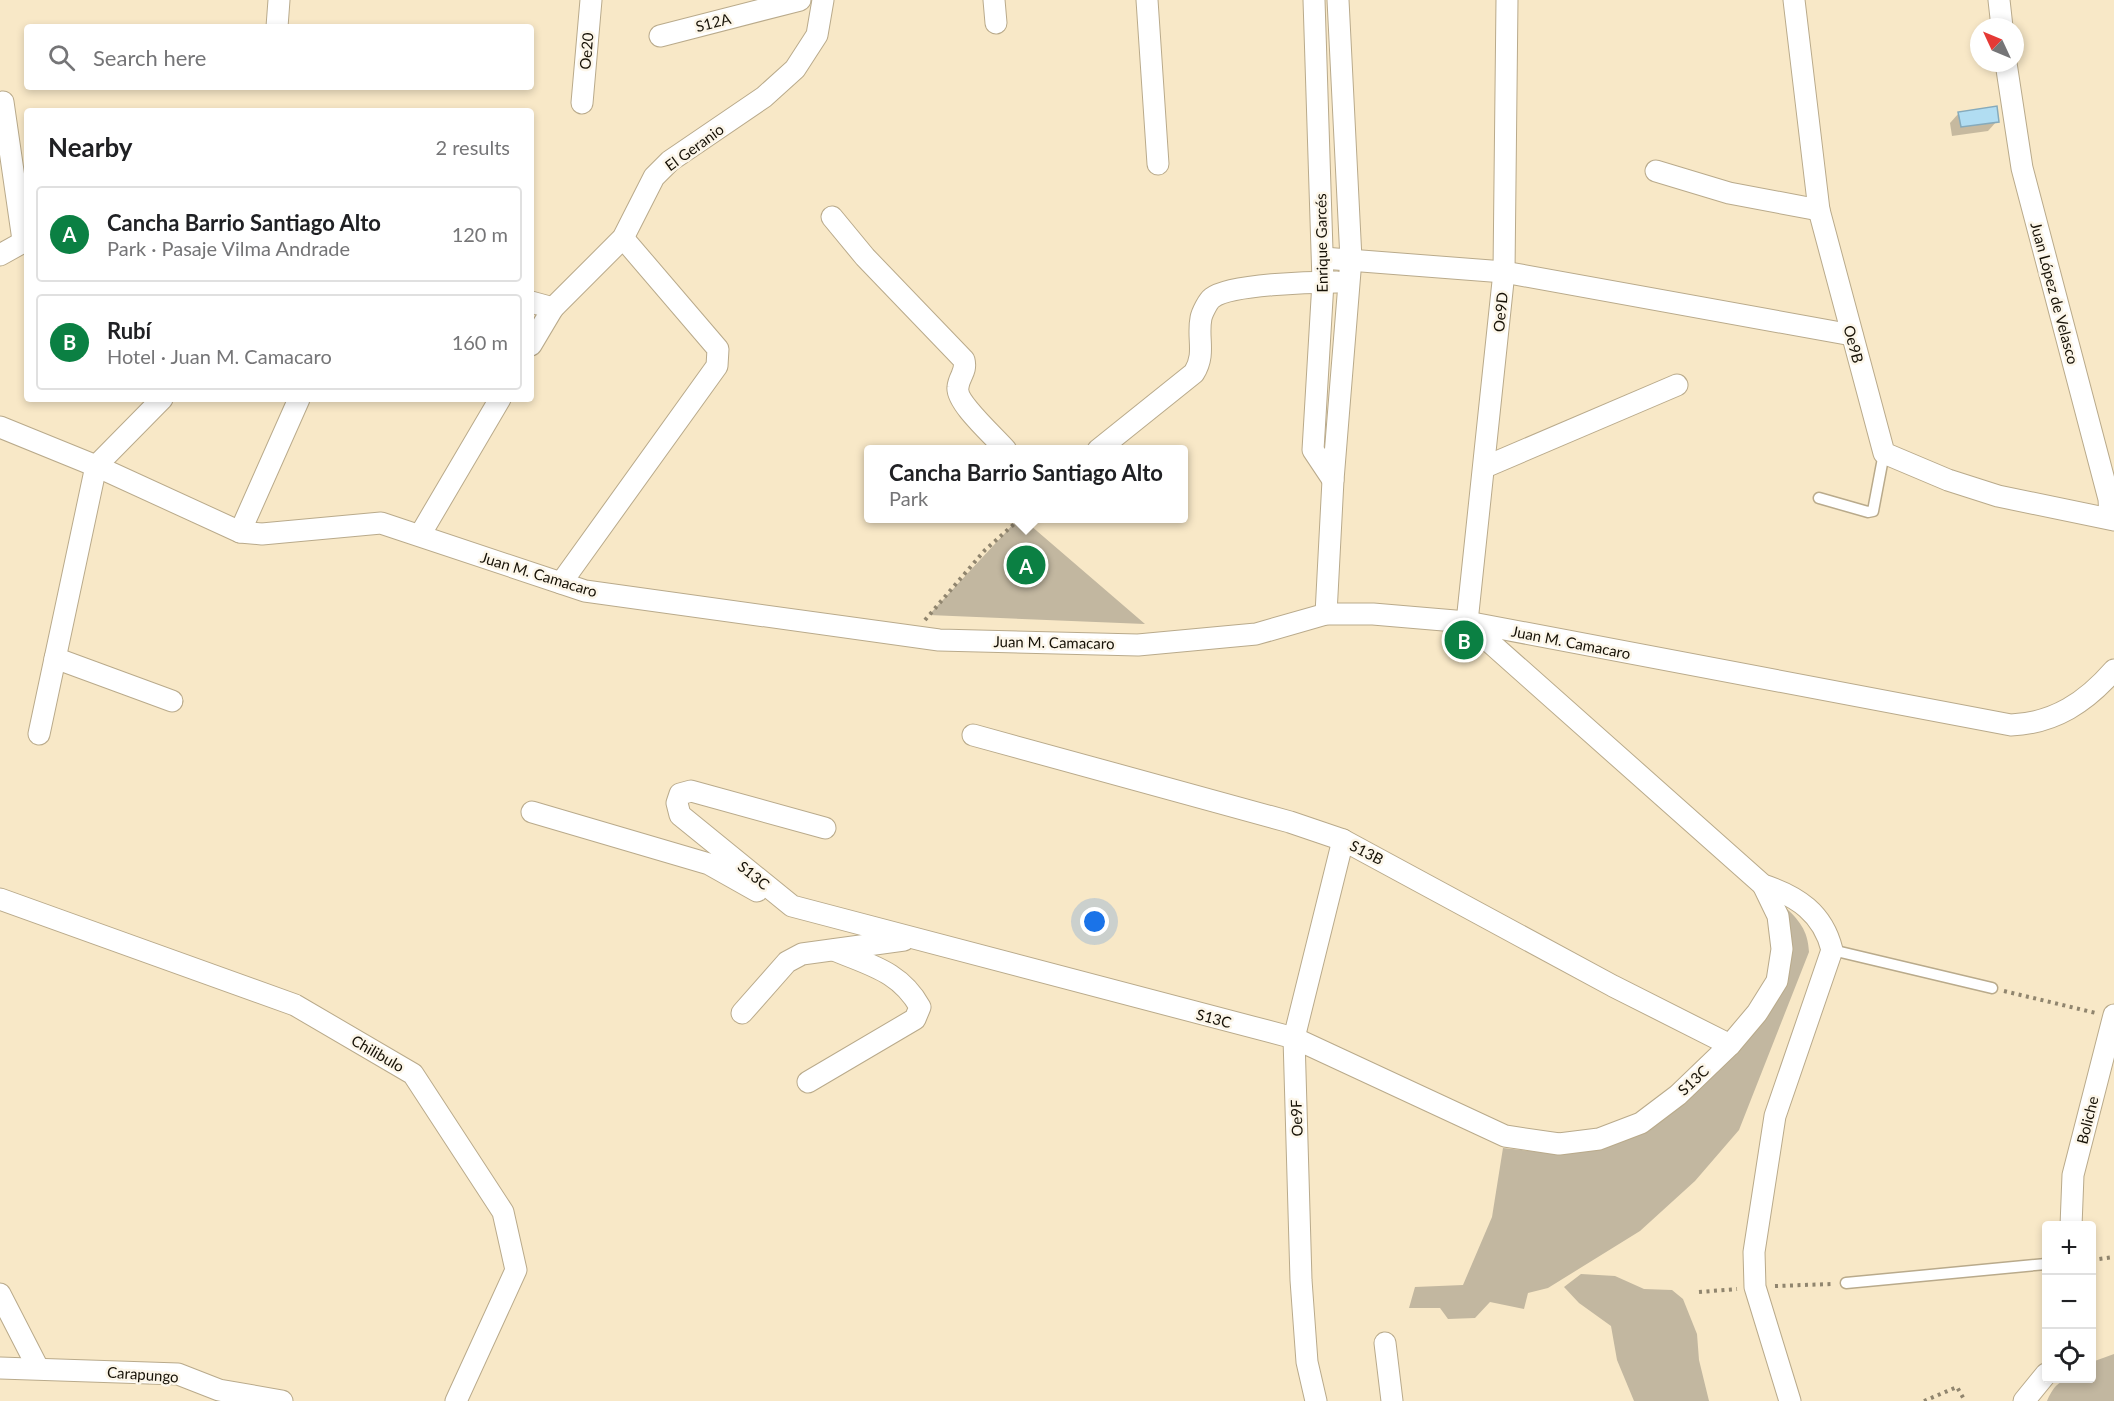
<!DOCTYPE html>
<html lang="en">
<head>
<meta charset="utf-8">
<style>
  :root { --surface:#fff; --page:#f2f2f2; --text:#202124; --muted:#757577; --line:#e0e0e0; --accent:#0b8043 }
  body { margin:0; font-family:Lato,sans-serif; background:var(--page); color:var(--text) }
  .controls { position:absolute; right:18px; bottom:18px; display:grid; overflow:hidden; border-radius:6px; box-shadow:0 3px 9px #0003 }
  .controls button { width:54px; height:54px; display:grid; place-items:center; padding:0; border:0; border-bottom:2px solid var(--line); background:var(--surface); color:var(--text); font:30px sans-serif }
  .compass { position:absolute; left:1970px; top:18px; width:54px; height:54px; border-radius:50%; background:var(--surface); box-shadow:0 3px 9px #0003; rotate:314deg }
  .you { position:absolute; left:1095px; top:922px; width:21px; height:21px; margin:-15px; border:4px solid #fff; border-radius:50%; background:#1a73e8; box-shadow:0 0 0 9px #1a73e833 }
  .badge { display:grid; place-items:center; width:39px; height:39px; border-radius:50%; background:var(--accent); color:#fff; font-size:20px; font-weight:700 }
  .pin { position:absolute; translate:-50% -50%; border:3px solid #fff; box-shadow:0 2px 6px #0006 }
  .popup { position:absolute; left:864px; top:445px; width:324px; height:78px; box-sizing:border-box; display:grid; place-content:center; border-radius:6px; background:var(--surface); filter:drop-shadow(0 2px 4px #0005); font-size:20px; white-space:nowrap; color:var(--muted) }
  .popup b { font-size:22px; color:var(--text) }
  .popup::after { content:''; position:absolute; left:50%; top:100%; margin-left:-12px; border:12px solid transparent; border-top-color:var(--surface) }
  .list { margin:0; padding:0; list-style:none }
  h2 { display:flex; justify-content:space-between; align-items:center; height:78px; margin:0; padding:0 24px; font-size:26px }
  h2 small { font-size:20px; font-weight:400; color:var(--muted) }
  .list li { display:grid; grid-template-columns:39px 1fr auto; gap:18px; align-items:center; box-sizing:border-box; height:96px; margin:0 12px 12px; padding:0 12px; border:2px solid var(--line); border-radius:6px }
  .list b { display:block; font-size:22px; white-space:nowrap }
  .list p { margin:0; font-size:20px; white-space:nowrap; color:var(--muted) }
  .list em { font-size:20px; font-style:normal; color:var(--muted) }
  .icon { flex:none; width:33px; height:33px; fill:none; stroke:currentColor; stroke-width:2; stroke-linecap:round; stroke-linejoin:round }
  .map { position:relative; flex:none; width:2114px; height:1401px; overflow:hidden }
  .search { position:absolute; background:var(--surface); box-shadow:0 3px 9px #0003; left:24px; top:24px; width:510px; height:66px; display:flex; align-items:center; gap:15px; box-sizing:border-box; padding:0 21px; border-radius:6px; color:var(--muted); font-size:22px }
  .panel { position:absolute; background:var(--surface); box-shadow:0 3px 9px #0003; left:24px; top:108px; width:510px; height:294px; border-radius:6px }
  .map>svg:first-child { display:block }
  .green { fill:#c2b7a0 }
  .shadow { fill:#0003 }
  .building { fill:#b1ddf2; stroke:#86aabb; stroke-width:1.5 }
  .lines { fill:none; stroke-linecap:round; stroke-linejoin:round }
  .lane-casing { stroke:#b9aa8b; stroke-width:13 }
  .street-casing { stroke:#b9aa8b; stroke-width:23 }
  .path { stroke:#90856e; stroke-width:4; stroke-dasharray:3 4.5; stroke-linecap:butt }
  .lane { stroke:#fff; stroke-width:10 }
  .street { stroke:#fff; stroke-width:21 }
  .labels { text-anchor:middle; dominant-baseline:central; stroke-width:5; stroke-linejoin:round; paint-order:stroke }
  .street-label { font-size:15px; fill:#161106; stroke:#fcf6e9 }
</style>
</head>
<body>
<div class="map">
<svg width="2114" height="1401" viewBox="0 0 2114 1401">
  <rect width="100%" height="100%" fill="#f8e8c7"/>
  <!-- green -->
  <g class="green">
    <polygon points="1023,518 1023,519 1145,624 929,615 1018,519"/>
    <path d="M1783,905C1799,920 1808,930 1809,952L1739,1130L1695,1181L1640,1231L1548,1288L1528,1293L1524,1309L1490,1302L1475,1318L1448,1319L1440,1308H1409L1415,1287L1463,1285L1492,1217L1503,1148L1559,1154L1601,1149L1643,1131L1765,1017Z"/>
    <polygon points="1581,1274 1615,1276 1644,1289 1672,1290 1683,1299 1697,1334 1699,1360 1709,1401 1634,1401 1617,1360 1611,1326 1579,1303 1564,1287"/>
    <path d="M2114,1354V1401H2047C2057,1377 2068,1378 2092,1378V1362Z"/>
  </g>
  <!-- shadow -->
  <polygon class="shadow" points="1959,113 1997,121 1988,131 1952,136 1950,123"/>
  <!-- building -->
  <polygon class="building" points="1997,106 1999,122 1961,127 1958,112"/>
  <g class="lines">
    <!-- lane casing -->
    <g class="lane-casing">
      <g id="lane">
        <polyline points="1819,498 1868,512 1873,511 1884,453"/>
        <polyline points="1832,950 1992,988"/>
        <polyline points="1846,1283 2046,1264"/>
      </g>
    </g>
    <!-- street casing -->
    <g class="street-casing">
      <g id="street">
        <polyline points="994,0 996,23"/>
        <polyline points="1147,0 1158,164"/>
        <polyline points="1314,0 1323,282 1313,450 1333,480"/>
        <path d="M1507,0L1504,272L1467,622L1763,885C1797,896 1823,913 1832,950L1775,1116L1754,1252L1755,1287L1790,1401"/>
        <polyline points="1794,0 1819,210 1884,453 1948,480 1998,496 2114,520"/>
        <polyline points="1999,0 2002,27"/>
        <polyline points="277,27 279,0"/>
        <polyline points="660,36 800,0"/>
        <polyline points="2006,63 2022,168 2109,499 2110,518"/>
        <polyline points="3,102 23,240"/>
        <polyline points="582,103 591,0"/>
        <polyline points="1656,171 1729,193 1819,210"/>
        <path d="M832,217L865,257L964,360C967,372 959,376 958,387C955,402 995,437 1006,450"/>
        <polyline points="0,255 27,240"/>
        <polyline points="1323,258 1504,272 1852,335"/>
        <polyline points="531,302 553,308 623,238 654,177 670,161 764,97 795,69 817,35 823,0"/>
        <polyline points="531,345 553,308"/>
        <path d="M0,427L96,466L240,532L262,534L381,523L585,591L939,640L1138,645L1256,634L1326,614H1373L1467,622L2011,725C2055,723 2086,702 2114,670"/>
        <path d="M1098,450L1194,373C1206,354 1197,338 1201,318C1202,313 1208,301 1212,298C1230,284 1312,282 1337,282"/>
        <polyline points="1485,467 1677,385"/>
        <polyline points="240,532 299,399"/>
        <polyline points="420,535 500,399"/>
        <polyline points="561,583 717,366 718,349 623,238"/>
        <polyline points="1326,614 1333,480 1351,259 1338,0"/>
        <polyline points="55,658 172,701"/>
        <polyline points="39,734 96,466 162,399"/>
        <polyline points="973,735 1290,822 1343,840 1613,986 1730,1045"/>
        <polyline points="532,812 709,864 757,891"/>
        <polyline points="825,828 691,791 680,794 677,803 680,815 792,906 1294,1038 1505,1136 1559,1144 1599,1139 1641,1123 1678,1095 1730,1045 1757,1013 1777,981 1782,949 1778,916 1763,885"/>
        <polyline points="0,899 295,1005 413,1074 503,1212 516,1270 456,1401"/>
        <polyline points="742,1013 787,962 802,954 904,940"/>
        <path d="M808,1082L915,1019L920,1007C900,971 869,965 834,950"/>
        <polyline points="2071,1226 2073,1175 2114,1015"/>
        <polyline points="0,1294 38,1368"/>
        <polyline points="1385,1343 1392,1401"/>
        <polyline points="0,1368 178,1374 219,1390 282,1401"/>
        <polyline points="1316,1401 1307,1362 1301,1280 1294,1038 1343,840"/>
        <polyline points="2024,1401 2046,1374"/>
      </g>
    </g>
    <!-- path -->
    <g class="path">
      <polyline points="925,620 985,550 1021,518"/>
      <polyline points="2004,991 2096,1013"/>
      <polyline points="2092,1260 2114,1257"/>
      <polyline points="1775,1286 1833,1284"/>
      <polyline points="1699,1292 1737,1289"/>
      <polyline points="1924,1401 1957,1387 1965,1401"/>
    </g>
    <!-- lane -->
    <use href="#lane" class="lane"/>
    <!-- street -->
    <use href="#street" class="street"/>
  </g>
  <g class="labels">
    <!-- street labels -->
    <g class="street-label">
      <text transform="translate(713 22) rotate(-14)">S12A</text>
      <text transform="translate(586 51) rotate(-85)">Oe20</text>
      <text transform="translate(694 147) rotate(-36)">El Geranio</text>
      <text transform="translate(1321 243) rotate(-91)">Enrique Garcés</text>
      <text transform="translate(2055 293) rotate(75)">Juan López de Velasco</text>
      <text transform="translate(1500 312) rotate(-84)">Oe9D</text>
      <text transform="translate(1854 344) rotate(75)">Oe9B</text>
      <text transform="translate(539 574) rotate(17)">Juan M. Camacaro</text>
      <text transform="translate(1054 642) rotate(1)">Juan M. Camacaro</text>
      <text transform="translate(1571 642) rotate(11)">Juan M. Camacaro</text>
      <text transform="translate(1367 852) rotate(27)">S13B</text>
      <text transform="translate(754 875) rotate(39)">S13C</text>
      <text transform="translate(1214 1018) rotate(15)">S13C</text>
      <text transform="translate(378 1053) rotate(30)">Chilibulo</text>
      <text transform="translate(1693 1080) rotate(-43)">S13C</text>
      <text transform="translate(1296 1118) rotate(-92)">Oe9F</text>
      <text transform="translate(2087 1120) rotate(-76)">Boliche</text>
      <text transform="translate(143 1374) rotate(4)">Carapungo</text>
    </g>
  </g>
</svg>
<div class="controls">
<button>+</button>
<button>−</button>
<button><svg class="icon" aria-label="locate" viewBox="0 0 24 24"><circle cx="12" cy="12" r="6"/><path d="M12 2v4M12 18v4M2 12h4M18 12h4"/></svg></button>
</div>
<svg class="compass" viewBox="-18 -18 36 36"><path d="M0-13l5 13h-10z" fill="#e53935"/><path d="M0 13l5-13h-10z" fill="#757577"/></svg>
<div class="you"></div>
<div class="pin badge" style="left:1026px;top:565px">A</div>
<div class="popup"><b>Cancha Barrio Santiago Alto</b>Park</div>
<div class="pin badge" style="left:1464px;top:640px">B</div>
<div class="search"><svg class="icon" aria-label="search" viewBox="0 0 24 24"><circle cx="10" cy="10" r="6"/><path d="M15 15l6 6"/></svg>Search here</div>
<section class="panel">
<h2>Nearby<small>2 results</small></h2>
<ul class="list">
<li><span class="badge">A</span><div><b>Cancha Barrio Santiago Alto</b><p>Park · Pasaje Vilma Andrade</p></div><em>120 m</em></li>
<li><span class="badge">B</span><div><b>Rubí</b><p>Hotel · Juan M. Camacaro</p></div><em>160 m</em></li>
</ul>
</section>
</div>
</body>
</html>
